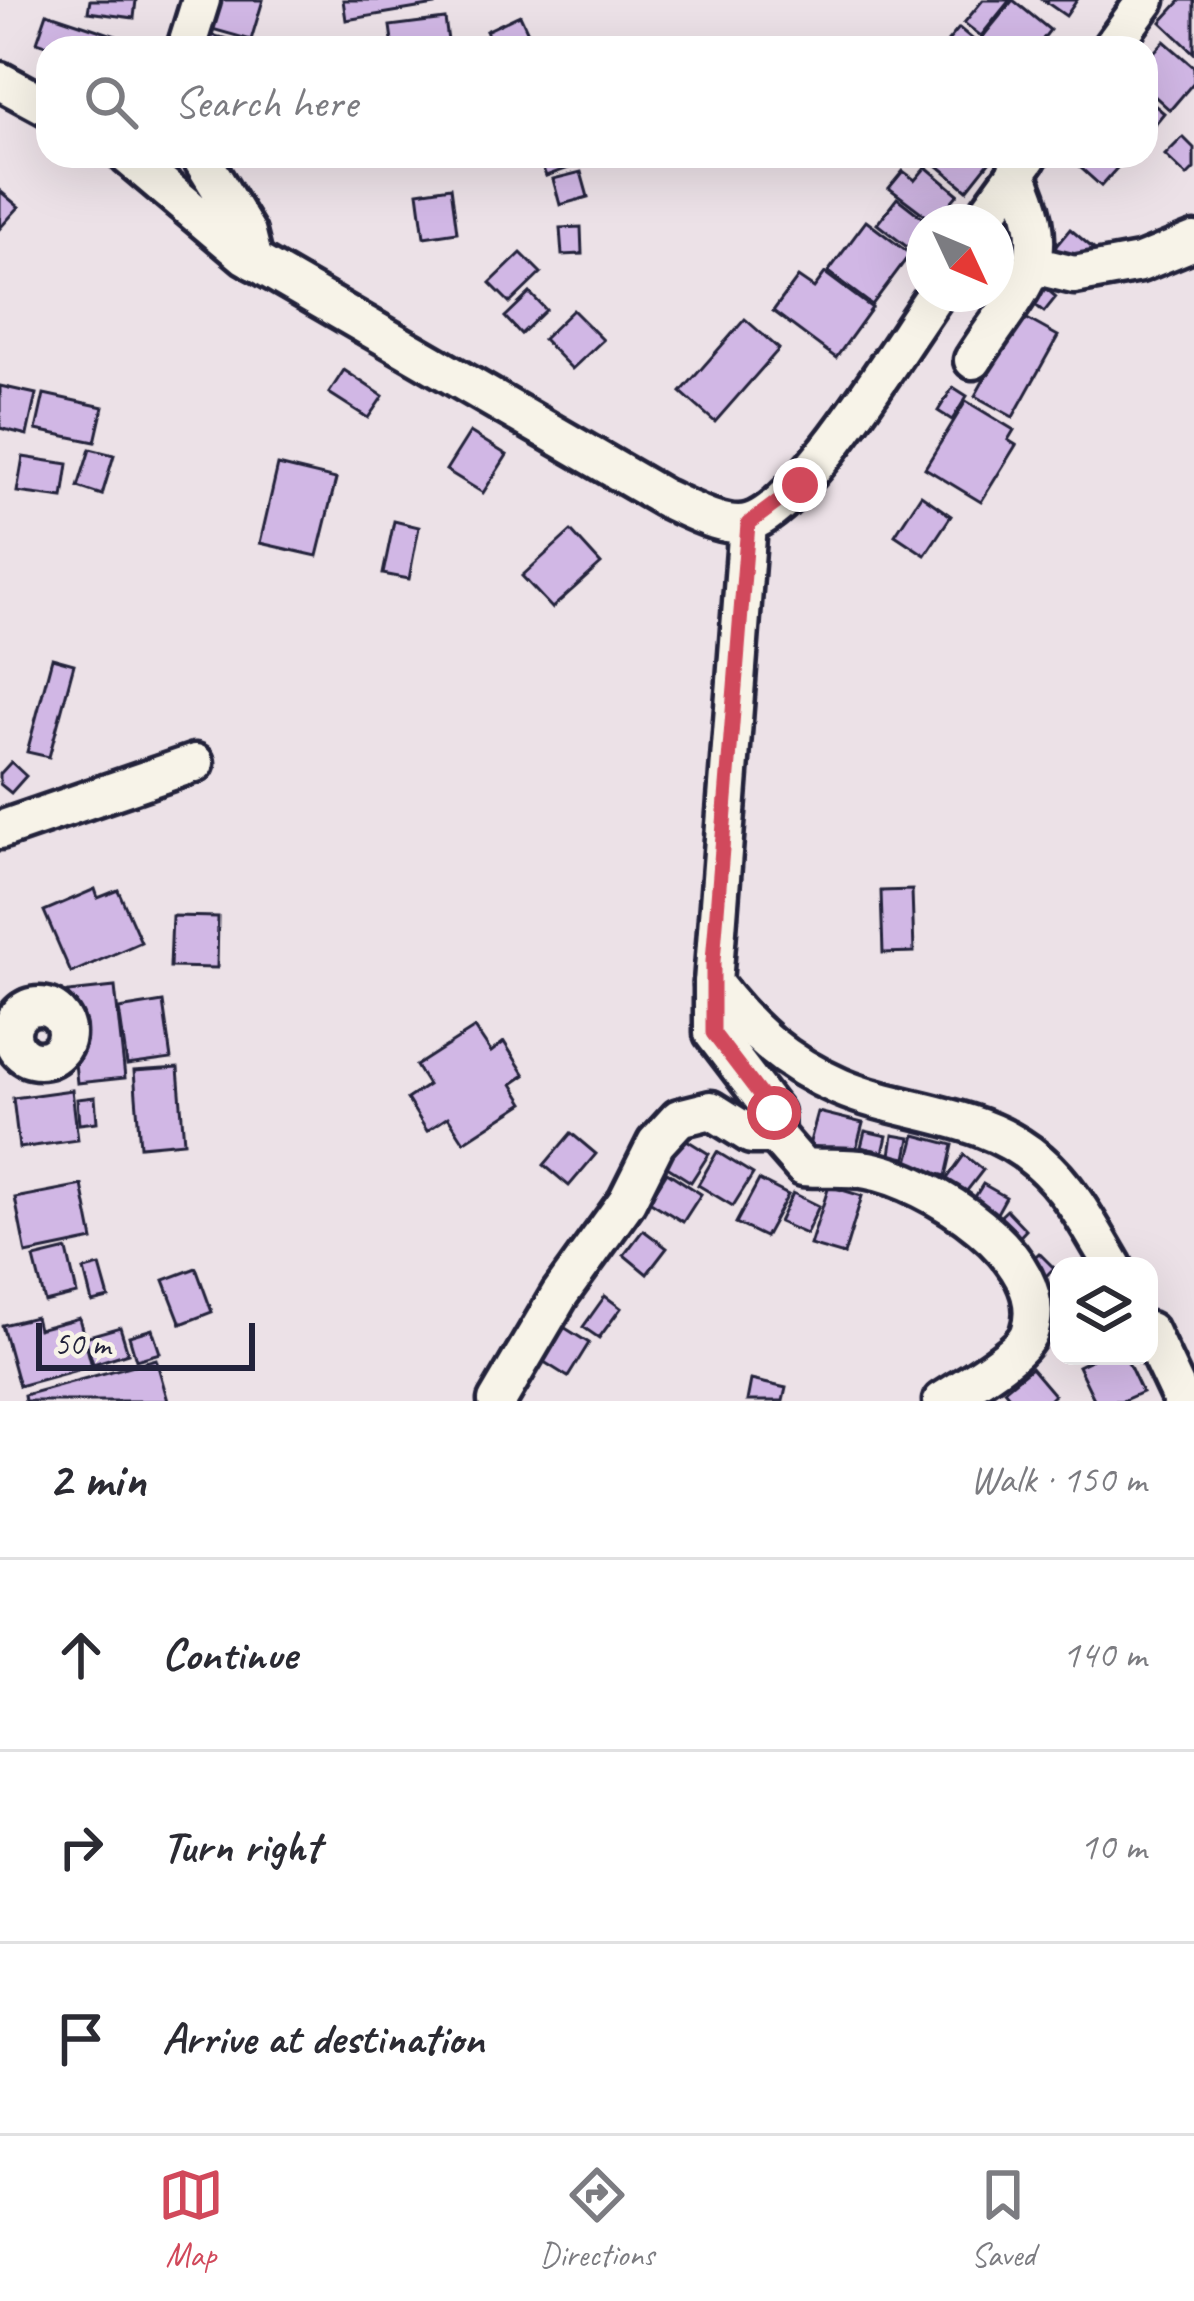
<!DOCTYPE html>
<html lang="en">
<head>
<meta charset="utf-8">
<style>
  :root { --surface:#fff; --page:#f7f7f7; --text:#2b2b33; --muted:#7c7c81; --line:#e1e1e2; --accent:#d1495b }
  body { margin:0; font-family:Caveat,sans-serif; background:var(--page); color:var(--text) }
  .controls { position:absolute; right:36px; bottom:36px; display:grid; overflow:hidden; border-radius:24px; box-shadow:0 12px 48px #0002 }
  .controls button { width:108px; height:108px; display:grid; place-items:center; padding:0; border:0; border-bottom:3px solid var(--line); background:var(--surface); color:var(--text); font:60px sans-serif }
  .compass { position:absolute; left:906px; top:204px; width:108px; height:108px; border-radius:50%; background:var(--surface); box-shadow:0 12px 48px #0002; rotate:134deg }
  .scale { position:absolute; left:36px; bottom:30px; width:219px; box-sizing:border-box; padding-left:12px; border:6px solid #22223b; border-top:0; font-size:33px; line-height:42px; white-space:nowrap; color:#22223b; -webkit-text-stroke:9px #f7f3e8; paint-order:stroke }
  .stop { position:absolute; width:36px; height:36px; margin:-27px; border:9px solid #d1495b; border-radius:50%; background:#fff }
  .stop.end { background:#d1495b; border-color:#fff; box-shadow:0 3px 12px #0008 }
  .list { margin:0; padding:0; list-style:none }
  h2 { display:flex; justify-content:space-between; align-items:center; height:156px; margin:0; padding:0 48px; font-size:51px }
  h2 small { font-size:39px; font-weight:400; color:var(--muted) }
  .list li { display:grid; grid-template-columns:78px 1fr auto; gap:36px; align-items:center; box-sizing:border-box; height:192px; padding:0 48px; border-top:3px solid var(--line) }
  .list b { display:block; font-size:45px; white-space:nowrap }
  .list em { font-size:39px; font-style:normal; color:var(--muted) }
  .icon { flex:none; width:66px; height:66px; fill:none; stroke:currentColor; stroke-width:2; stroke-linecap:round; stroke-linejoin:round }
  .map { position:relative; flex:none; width:1194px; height:1401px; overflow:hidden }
  .search { position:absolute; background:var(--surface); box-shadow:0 12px 48px #0002; left:36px; right:36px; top:36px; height:132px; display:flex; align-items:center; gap:30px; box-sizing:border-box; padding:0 42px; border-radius:36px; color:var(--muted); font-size:45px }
  .sheet { height:732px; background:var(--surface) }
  nav { display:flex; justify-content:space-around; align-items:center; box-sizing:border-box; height:168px; border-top:3px solid var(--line); background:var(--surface); font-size:33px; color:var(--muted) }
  nav a { display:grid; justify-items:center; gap:6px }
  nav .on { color:var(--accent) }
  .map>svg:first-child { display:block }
  .building { fill:#d1b7e5; stroke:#22223b; stroke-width:3 }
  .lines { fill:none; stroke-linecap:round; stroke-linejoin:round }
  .minor-casing { stroke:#22223b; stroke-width:45 }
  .minor { stroke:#f7f3e8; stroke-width:36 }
  .route { stroke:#d1495b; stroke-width:15 }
</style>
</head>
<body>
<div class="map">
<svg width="1194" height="1401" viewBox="0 0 1194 1401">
  <rect width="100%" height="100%" fill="#ece1e7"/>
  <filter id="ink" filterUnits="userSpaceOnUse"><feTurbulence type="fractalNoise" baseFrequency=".00833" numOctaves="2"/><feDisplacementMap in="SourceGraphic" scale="24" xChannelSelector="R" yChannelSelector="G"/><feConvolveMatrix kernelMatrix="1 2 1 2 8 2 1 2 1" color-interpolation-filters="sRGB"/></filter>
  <g filter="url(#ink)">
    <!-- building -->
    <g class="building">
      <polygon points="90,0 136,0 134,18 88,12"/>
      <polygon points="221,0 263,0 251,40 212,29"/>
      <polygon points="343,0 434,0 435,5 346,20"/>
      <polygon points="983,0 1010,0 981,36 964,23"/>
      <polygon points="1013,0 1050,30 1036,48 993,48 981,39"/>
      <polygon points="1043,0 1077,0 1066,16"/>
      <polygon points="1181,0 1194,0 1194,53 1161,22"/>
      <polygon points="47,13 128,40 125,48 54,48 37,42"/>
      <polygon points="520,15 532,41 494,48 486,31"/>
      <polygon points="445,19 449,48 393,48 390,26"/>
      <polygon points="959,28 983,48 957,48 948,41"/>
      <polygon points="210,35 241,42 240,48 206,48"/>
      <polygon points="1164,41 1194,67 1194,82 1170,110 1146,88 1146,61"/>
      <polygon points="1146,98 1164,113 1146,135"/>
      <polygon points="1183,137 1194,148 1194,169 1187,176 1165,155"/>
      <polygon points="538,156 586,156 588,161 546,176"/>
      <polygon points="926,156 994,156 967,190"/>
      <polygon points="1121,156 1125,159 1101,186 1070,158"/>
      <polygon points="926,167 958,194 934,222 889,188 903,171 915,180"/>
      <polygon points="581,172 588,197 560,205 553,179"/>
      <polygon points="451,187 457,232 424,237 418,192"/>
      <polygon points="0,191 19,207 0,228"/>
      <polygon points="897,198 928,222 911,250 877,224"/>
      <polygon points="866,221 910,254 872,305 828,272"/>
      <polygon points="581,227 582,254 562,255 560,228"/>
      <polygon points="1070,229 1095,250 1077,273 1051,252"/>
      <polygon points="521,253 541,273 510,303 490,283"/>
      <polygon points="825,273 872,308 836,358 773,311 798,277 814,288"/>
      <polygon points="1041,284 1056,297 1044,312 1029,300"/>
      <polygon points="530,293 546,310 521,334 505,317"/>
      <polygon points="573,310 603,340 572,369 543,339"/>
      <polygon points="1020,315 1058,336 1013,417 975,396"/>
      <polygon points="745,319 779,349 715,422 681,392"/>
      <polygon points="344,370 383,396 368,418 329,393"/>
      <polygon points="0,386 36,394 27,435 0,428"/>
      <polygon points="953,387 967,396 952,420 938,411"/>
      <polygon points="44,394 103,407 95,442 36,430"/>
      <polygon points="966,401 1014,430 1008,440 1016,445 981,502 925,468"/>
      <polygon points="470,432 507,455 483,493 446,470"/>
      <polygon points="90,449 114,455 102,495 78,487"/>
      <polygon points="23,457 68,464 63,498 17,492"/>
      <polygon points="278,465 336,479 317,556 260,543"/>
      <polygon points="921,495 951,516 925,555 895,535"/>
      <polygon points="394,521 419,527 409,579 383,574"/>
      <polygon points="571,531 601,564 552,608 522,576"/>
      <polygon points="52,658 74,664 49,757 27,752"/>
      <polygon points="11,762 26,776 11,793 0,784 0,774"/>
      <polygon points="95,889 98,898 118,890 141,942 71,973 44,911"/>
      <polygon points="912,890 914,952 883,953 881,891"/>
      <polygon points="172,916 218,917 217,968 170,967"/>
      <polygon points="115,987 125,1078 77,1083 68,992"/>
      <polygon points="163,1002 171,1059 127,1065 119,1009"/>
      <polygon points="475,1028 491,1052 504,1042 525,1075 512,1084 524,1103 464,1142 448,1117 427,1131 407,1099 428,1085 416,1066"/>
      <polygon points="178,1068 184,1142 140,1146 134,1071"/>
      <polygon points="72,1090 78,1140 19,1148 13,1098"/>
      <polygon points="95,1097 97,1122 79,1124 77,1099"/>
      <polygon points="818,1112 863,1123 852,1165 807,1153"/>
      <polygon points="865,1131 887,1136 883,1153 861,1147"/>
      <polygon points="571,1133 596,1154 569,1186 544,1165"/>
      <polygon points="893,1135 910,1138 906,1158 890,1155"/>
      <polygon points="915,1135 953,1145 946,1176 907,1166"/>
      <polygon points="682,1137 709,1154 691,1182 664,1165"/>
      <polygon points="717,1152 753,1174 733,1206 698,1185"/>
      <polygon points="964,1155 983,1170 956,1205 938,1191"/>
      <polygon points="667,1172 701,1194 683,1222 649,1201"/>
      <polygon points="759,1180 788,1195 765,1237 736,1223"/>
      <polygon points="983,1184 1006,1197 991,1224 967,1210"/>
      <polygon points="82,1185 93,1240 26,1254 15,1198"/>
      <polygon points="829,1186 862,1196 844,1255 810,1245"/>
      <polygon points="793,1193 819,1206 806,1234 779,1222"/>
      <polygon points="1007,1210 1026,1230 1012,1245 992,1224"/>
      <polygon points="643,1230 667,1248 647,1274 624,1255"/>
      <polygon points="67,1250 77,1294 45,1302 34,1258"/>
      <polygon points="1039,1253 1054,1268 1036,1286 1021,1270"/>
      <polygon points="100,1266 109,1298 92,1302 84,1270"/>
      <polygon points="196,1268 212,1312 181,1324 164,1280"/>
      <polygon points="605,1296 621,1308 599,1338 583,1327"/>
      <polygon points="35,1317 38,1329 79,1318 92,1366 19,1386 2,1325"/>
      <polygon points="562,1326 589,1343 568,1377 541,1360"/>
      <polygon points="120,1327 128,1353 93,1364 85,1337"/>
      <polygon points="152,1329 160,1353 136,1360 129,1336"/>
      <polygon points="1099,1356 1125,1356 1142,1392 1122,1401 1095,1401 1078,1366"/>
      <polygon points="156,1359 168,1401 25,1401 24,1395"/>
      <polygon points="1031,1368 1054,1395 1048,1401 1013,1401 1004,1390"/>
      <polygon points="751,1380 786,1388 783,1401 747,1401"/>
    </g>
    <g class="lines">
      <!-- minor casing -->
      <g class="minor-casing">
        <g id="minor">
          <polyline points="186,48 201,0"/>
          <polyline points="1111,48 1146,0"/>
          <polyline points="0,81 48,107"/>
          <path d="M128,156L246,256L664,498C687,508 726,531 751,522C805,503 899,346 936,294"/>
          <polyline points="200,156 247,233 254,261"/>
          <polyline points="981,222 1028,157"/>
          <polyline points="1033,265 1074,275 1140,263 1194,241"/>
          <path d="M973,360C1023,281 1059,266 1016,172"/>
          <path d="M748,524L713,983C749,1030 785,1063 840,1087C905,1115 982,1112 1038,1161C1071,1189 1091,1229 1113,1266"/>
          <polyline points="0,830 195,763"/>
          <circle cx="39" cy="1033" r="27"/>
          <path d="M775,1135L803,1167C824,1169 847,1166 868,1170C926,1180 1056,1258 1029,1333C1021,1355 963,1387 942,1401"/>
          <polyline points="1149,1331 1182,1401"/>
          <polyline points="497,1401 560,1294 627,1201 656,1143 679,1118 711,1110 751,1135 775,1135 774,1113 713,1033 713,983"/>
        </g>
      </g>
      <!-- minor -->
      <use href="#minor" class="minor"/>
    </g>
  </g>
  <g class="lines" filter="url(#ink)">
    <!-- route -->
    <polyline class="route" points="774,1113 713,1033 713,961 748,524 800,485"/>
  </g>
</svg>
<div class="controls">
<button><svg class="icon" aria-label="layers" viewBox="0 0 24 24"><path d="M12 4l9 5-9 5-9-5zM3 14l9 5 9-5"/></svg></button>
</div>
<svg class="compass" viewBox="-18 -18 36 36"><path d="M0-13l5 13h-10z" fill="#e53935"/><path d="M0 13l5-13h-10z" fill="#7c7c81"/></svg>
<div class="scale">50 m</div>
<div class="stop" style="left:774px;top:1113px"></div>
<div class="stop end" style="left:800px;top:485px"></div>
<div class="search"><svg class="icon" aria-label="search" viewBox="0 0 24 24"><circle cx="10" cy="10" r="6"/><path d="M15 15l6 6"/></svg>Search here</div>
</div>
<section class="sheet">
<h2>2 min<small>Walk · 150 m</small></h2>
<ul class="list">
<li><svg class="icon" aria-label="ahead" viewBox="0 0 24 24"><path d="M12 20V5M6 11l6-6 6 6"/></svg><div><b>Continue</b></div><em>140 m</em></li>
<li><svg class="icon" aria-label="right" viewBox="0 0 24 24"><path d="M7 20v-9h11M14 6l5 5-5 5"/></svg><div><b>Turn right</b></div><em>10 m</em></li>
<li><svg class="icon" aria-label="arrive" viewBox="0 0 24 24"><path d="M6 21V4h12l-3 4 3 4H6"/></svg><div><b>Arrive at destination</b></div></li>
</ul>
</section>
<nav>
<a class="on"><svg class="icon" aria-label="map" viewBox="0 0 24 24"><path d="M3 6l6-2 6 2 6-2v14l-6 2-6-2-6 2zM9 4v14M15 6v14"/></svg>Map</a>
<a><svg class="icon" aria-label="directions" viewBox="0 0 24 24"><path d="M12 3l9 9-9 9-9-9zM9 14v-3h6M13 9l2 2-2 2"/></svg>Directions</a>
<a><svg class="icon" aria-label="saved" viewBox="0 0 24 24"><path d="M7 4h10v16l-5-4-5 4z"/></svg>Saved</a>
</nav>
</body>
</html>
